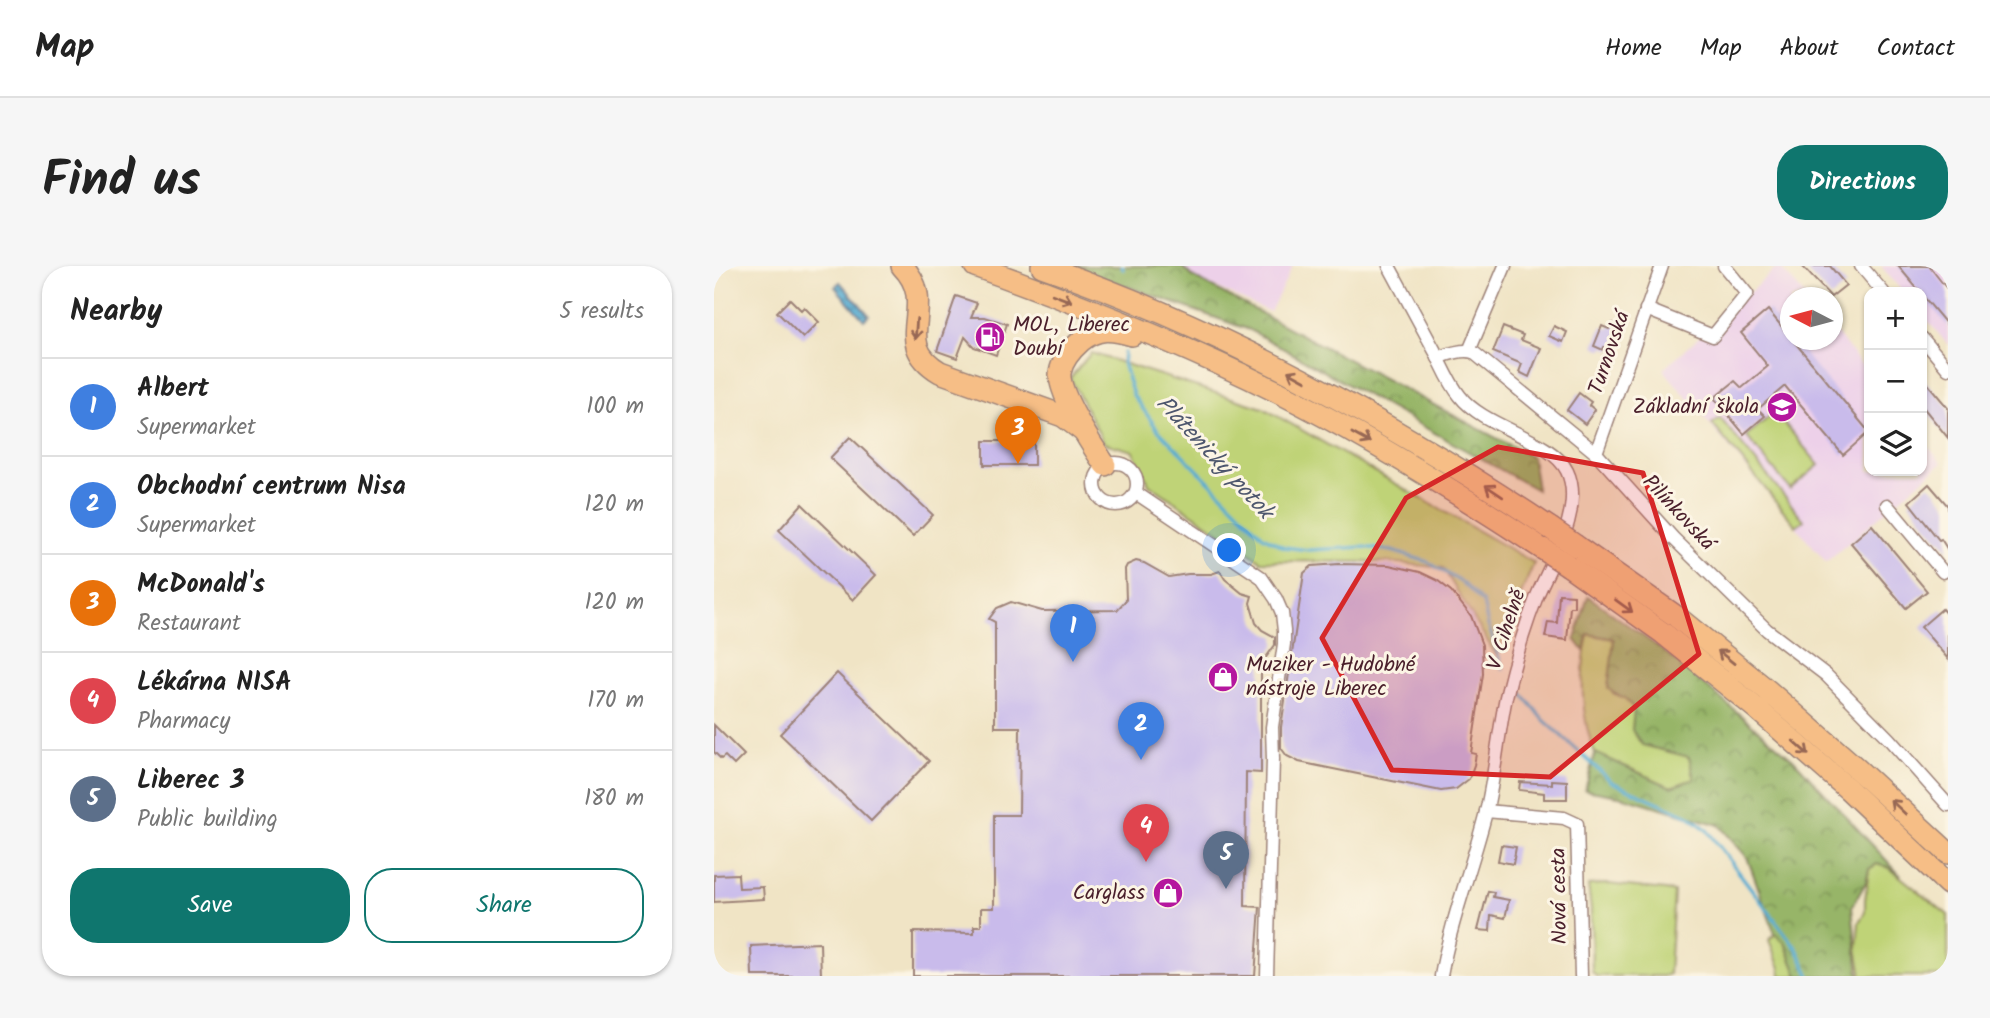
<!DOCTYPE html>
<html lang="en">
<head>
<meta charset="utf-8">
<style>
  :root { --surface:#fff; --page:#f6f6f6; --text:#222; --muted:#767676; --line:#e0e0e0; --accent:#0f766e }
  body { margin:0; font-family:Kalam,sans-serif; background:var(--page); color:var(--text) }
  .controls { position:absolute; right:21px; top:21px; display:grid; overflow:hidden; border-radius:14px; box-shadow:0 2px 5px #0004 }
  .controls button { width:63px; height:63px; display:grid; place-items:center; padding:0; border:0; border-bottom:2px solid var(--line); background:var(--surface); color:var(--text); font:35px sans-serif }
  .compass { position:absolute; left:1066px; top:21px; width:63px; height:63px; border-radius:50%; background:var(--surface); box-shadow:0 2px 5px #0004; rotate:276deg }
  .you { position:absolute; left:516px; top:285px; width:24px; height:24px; margin:-18px; border:5px solid #fff; border-radius:50%; background:#1a73e8; box-shadow:0 0 0 10px #1a73e833 }
  .badge { display:grid; place-items:center; width:46px; height:46px; border-radius:50%; background:var(--accent); color:#fff; font-size:23px; font-weight:700 }
  .pin { position:absolute; translate:-50% -58px; filter:drop-shadow(0 2px 4px #0008) }
  .pin::after { content:''; position:absolute; top:37px; width:24px; height:21px; background:inherit; clip-path:polygon(0 0,100% 0,50% 100%) }
  .list { margin:0; padding:0; list-style:none }
  h2 { display:flex; justify-content:space-between; align-items:center; height:91px; margin:0; padding:0 28px; font-size:30px }
  h2 small { font-size:23px; font-weight:400; color:var(--muted) }
  .list li { display:grid; grid-template-columns:46px 1fr auto; gap:21px; align-items:center; box-sizing:border-box; height:98px; padding:0 28px; border-top:2px solid var(--line) }
  .list b { display:block; font-size:26px; white-space:nowrap }
  .list p { margin:0; font-size:23px; white-space:nowrap; color:var(--muted) }
  .list em { font-size:23px; font-style:normal; color:var(--muted) }
  .actions { display:flex; gap:14px; padding:21px 28px }
  .actions a { flex:1; padding:16px 0; border:2px solid var(--accent); border-radius:28px; text-align:center; font-size:24px; color:var(--accent) }
  .actions .main { background:var(--accent); color:#fff }
  .icon { flex:none; width:38px; height:38px; fill:none; stroke:currentColor; stroke-width:2; stroke-linecap:round; stroke-linejoin:round }
  .map { position:relative; flex:none; width:1234px; height:710px; overflow:hidden; border-radius:28px }
  header { display:flex; align-items:center; gap:42px; box-sizing:border-box; height:98px; padding:0 35px; background:var(--surface); border-bottom:2px solid var(--line) }
  header strong { font-size:33px }
  nav { display:flex; gap:38px; margin-inline-start:auto; font-size:24px }
  .intro { display:flex; align-items:center; justify-content:space-between; box-sizing:border-box; height:168px; padding:0 42px }
  h1 { margin:0; font-size:49px }
  .button { padding:18px 32px; border-radius:28px; background:var(--accent); color:#fff; font-size:24px; font-weight:700 }
  main { display:flex; gap:42px; padding:0 42px }
  aside { flex:1; background:var(--surface); border-radius:28px; box-shadow:0 2px 5px #0004 }
  .map>svg:first-child { display:block }
  .built { fill:#edd0e9 }
  .grass { fill:#bfd377; stroke:#847951; stroke-width:2 }
  .forest { fill:url(#forest-crowns); stroke:#706a4a; stroke-width:2 }
  .water { fill:url(#water-rules); stroke:#50667e; stroke-width:2 }
  .lines { fill:none; stroke-linecap:round; stroke-linejoin:round }
  .stream { stroke:#55acd2; stroke-width:3.5 }
  .building { fill:#c9bbeb }
  .minor-casing { stroke:#9d8278; stroke-width:15 }
  .trunk-casing { stroke:#9d8278; stroke-width:24 }
  .minor { stroke:#fff; stroke-width:12 }
  .trunk { stroke:#f6be86; stroke-width:21 }
  .trunk-bridge-casing { stroke:#9d8278; stroke-width:24; stroke-linecap:butt }
  .trunk-bridge { stroke:#f6be86; stroke-width:21 }
  .oneway { stroke:#976754 }
  .marked { fill:#d62828; fill-opacity:0.2; stroke:#d62828; stroke-width:5; stroke-linejoin:round }
  .labels { text-anchor:middle; dominant-baseline:central; stroke-width:6; stroke-linejoin:round; paint-order:stroke }
  .poi-label { font-size:21px; fill:#4a1f2b; stroke:#fcf5e5; text-anchor:start }
  .street-label { font-size:21px; fill:#4a1f2b; stroke:#fcf5e5 }
  .water-label { font-size:23px; font-style:italic; fill:#4e576e; stroke:#fcf5e5 }
</style>
</head>
<body>
<header>
<strong>Map</strong>
<nav><a>Home</a><a>Map</a><a>About</a><a>Contact</a></nav>
</header>
<div class="intro"><h1>Find us</h1><a class="button">Directions</a></div>
<main>
<aside>
<h2>Nearby<small>5 results</small></h2>
<ul class="list">
<li><span class="badge" style="background:#3f7fe0">1</span><div><b>Albert</b><p>Supermarket</p></div><em>100 m</em></li>
<li><span class="badge" style="background:#3f7fe0">2</span><div><b>Obchodní centrum Nisa</b><p>Supermarket</p></div><em>120 m</em></li>
<li><span class="badge" style="background:#e8710a">3</span><div><b>McDonald's</b><p>Restaurant</p></div><em>120 m</em></li>
<li><span class="badge" style="background:#e0444e">4</span><div><b>Lékárna NISA</b><p>Pharmacy</p></div><em>170 m</em></li>
<li><span class="badge" style="background:#5c6f8a">5</span><div><b>Liberec 3</b><p>Public building</p></div><em>180 m</em></li>
</ul>
<div class="actions"><a class="main">Save</a><a>Share</a></div>
</aside>
<div class="map">
<svg width="1234" height="710" viewBox="0 0 1234 710">
  <defs>
    <pattern id="forest-crowns" width="20" height="18" patternUnits="userSpaceOnUse" patternTransform="scale(1.75)"><rect width="20" height="18" fill="#97b568"/><path d="M2 6a3 3 0 1 1 6 0M12 15a3 3 0 1 1 6 0" fill="none" stroke="#7d9356"/></pattern>
    <pattern id="water-rules" width="6" height="5" patternUnits="userSpaceOnUse" patternTransform="scale(1.75)"><rect width="6" height="5" fill="#55acd2"/><path d="M0 2.5h6" fill="none" stroke="#488bab"/></pattern>
  </defs>
  <rect width="100%" height="100%" fill="#fcf5e5"/>
  <filter id="ink" filterUnits="userSpaceOnUse"><feTurbulence type="fractalNoise" baseFrequency=".0143" numOctaves="2"/><feDisplacementMap in="SourceGraphic" scale="14" xChannelSelector="R" yChannelSelector="G"/><feConvolveMatrix kernelMatrix="1 2 1 2 8 2 1 2 1" color-interpolation-filters="sRGB"/></filter>
  <filter id="wash" filterUnits="userSpaceOnUse"><feTurbulence type="fractalNoise" baseFrequency=".00686" numOctaves="4" result="noise"/><feDisplacementMap in="SourceGraphic" scale="28" xChannelSelector="R" yChannelSelector="G"/><feGaussianBlur stdDeviation="1.57" result="paint"/><feColorMatrix in="noise" values="0 0 0 0 0 0 0 0 0 0 0 0 0 0 0 0 0 1.4 0 .05"/><feComposite in="paint" operator="in"/></filter>
  <g filter="url(#wash)">
    <rect width="100%" height="100%" fill="#f0e4c5"/>
    <!-- built -->
    <g class="built">
      <polygon points="467,0 579,0 556,46 479,11"/>
      <polygon points="1065,0 1092,31 1076,32 1076,74 1118,74 1119,63 1155,108 1155,205 1208,205 1208,173 1228,197 1112,296 949,103"/>
      <polygon points="1167,0 1234,0 1234,79 1208,48 1208,26 1189,26"/>
    </g>
    <!-- grass -->
    <g class="grass">
      <polygon points="377,87 549,142 820,297 782,389 729,302 674,296 547,295 435,218 419,185 390,177 356,112"/>
      <polygon points="1061,146 1105,199 1076,223 1032,170"/>
      <polygon points="1006,152 1090,254 1082,260 998,158"/>
      <path d="M874,368L900,373L897,408L894,419L899,427L911,432L921,443L975,491L980,514L957,521L881,487C866,451 866,406 874,368Z"/>
      <polygon points="1163,598 1174,601 1234,649 1234,710 1148,710 1143,682 1145,656 1151,646 1151,634 1155,603"/>
      <polygon points="894,618 951,624 960,626 955,708 949,710 882,710 878,705 877,643 874,619"/>
      <polygon points="1061,668 1071,677 1084,710 1067,710 1066,702 1055,674"/>
    </g>
    <!-- forest -->
    <g class="forest">
      <polygon points="355,0 467,0 479,11 818,191 823,224 536,64"/>
      <polygon points="874,330 951,386 1079,493 1187,610 1174,601 1163,598 1155,603 1152,616 1138,641 1145,710 1084,710 1071,677 1061,668 1033,591 1005,559 910,531 871,524 881,487 957,521 980,513 975,491 928,479 918,464 920,443 911,432 899,427 894,422 900,373 874,368 870,385 861,373"/>
    </g>
    <!-- water -->
    <polygon class="water" points="126,16 155,49 150,54 121,21"/>
    <g class="lines">
      <!-- stream -->
      <g class="stream">
        <polyline points="408,0 409,3"/>
        <polyline points="410,87 409,97 419,129 444,164 549,270 570,281 595,284 649,281 678,285 714,296 750,318 769,337 774,359 789,403"/>
        <polyline points="806,425 830,454 898,516 975,550 992,563 1083,683 1096,710"/>
      </g>
    </g>
    <g id="blocks">
      <!-- building -->
      <g class="building">
        <polygon points="1088,0 1116,0 1132,19 1117,31"/>
        <polygon points="1184,0 1215,0 1226,14 1234,24 1234,60 1208,29 1208,26 1206,26"/>
        <polygon points="242,30 263,37 257,51 271,51 293,58 282,89 260,81 251,71 243,92 223,85"/>
        <polygon points="76,33 87,44 90,41 105,56 89,72 63,46"/>
        <polygon points="1054,44 1155,166 1129,189 1071,120 1044,143 1051,150 1030,168 1000,132 1021,115 1028,122 1054,100 1027,67"/>
        <polygon points="898,57 908,61 905,66 906,73 897,84 890,81 889,84 880,80 888,60 895,63"/>
        <polygon points="840,60 853,66 849,76 835,70"/>
        <polygon points="789,61 809,69 807,74 827,82 815,111 805,106 808,98 779,86"/>
        <polygon points="1208,111 1234,142 1234,172 1208,140"/>
        <polygon points="865,127 877,136 875,139 881,144 871,158 853,144"/>
        <polygon points="136,171 219,249 199,270 116,192"/>
        <rect x="270" y="175" width="50" height="24"/>
        <polygon points="1215,218 1234,240 1234,284 1227,273 1225,274 1195,236"/>
        <polygon points="88,238 162,309 139,334 65,264"/>
        <polygon points="1158,259 1213,325 1192,342 1137,277"/>
        <polygon points="422,295 430,297 455,311 474,308 497,308 506,305 511,313 528,327 538,330 536,337 542,357 548,364 561,371 561,379 550,394 547,394 547,507 532,506 531,640 546,641 541,710 199,710 199,666 260,667 260,660 267,660 267,642 280,642 280,549 305,549 306,461 281,461 281,356 275,353 283,342 297,336 328,345 403,344 412,334 411,303 413,299"/>
        <polygon points="625,298 675,299 706,306 723,314 737,325 757,350 768,379 769,408 757,487 762,488 760,499 755,513 742,523 727,525 585,496 573,490 567,482 567,461 590,307 598,300"/>
        <polygon points="845,328 860,329 860,341 856,341 853,374 831,371 834,356 843,357"/>
        <polygon points="1228,343 1234,350 1234,393 1207,361"/>
        <polygon points="123,407 215,495 157,555 66,468"/>
        <polygon points="0,459 30,489 20,499 11,490 7,493 0,486"/>
        <polygon points="838,514 853,515 853,533 830,533 830,527 805,524 806,516 838,518"/>
        <polygon points="787,579 802,581 799,598 784,595"/>
        <polygon points="24,608 25,622 49,621 50,633 0,636 0,609"/>
        <polygon points="774,625 780,626 779,631 795,634 791,652 777,649 776,665 764,664"/>
        <polygon points="106,677 107,710 38,710 37,680"/>
      </g>
    </g>
  </g>
  <g filter="url(#ink)">
    <use href="#blocks" fill-opacity="0" stroke="#9d8278" stroke-width="2"/>
    <g class="lines">
      <!-- minor casing -->
      <g class="minor-casing">
        <g id="minor">
          <path d="M675,0C691,30 707,59 723,89C730,103 736,118 746,130C770,162 837,172 853,205C871,242 837,296 823,330C810,363 800,397 792,431C784,469 781,509 772,546C758,601 737,654 727,710"/>
          <polyline points="1147,0 1169,26"/>
          <polyline points="932,43 999,70 1033,28 1010,0"/>
          <polyline points="1208,72 1234,103"/>
          <polyline points="755,85 791,0"/>
          <path d="M724,92C735,88 748,83 759,86L882,187L959,272L1053,364L1112,409L1175,473L1234,539"/>
          <polyline points="882,187 948,0"/>
          <circle cx="402" cy="218" r="21"/>
          <polyline points="422,227 547,311 562,333 568,347 570,365 570,378 558,461 559,493 553,710"/>
          <polyline points="1173,239 1229,306"/>
          <polyline points="772,545 850,552 863,558 867,710"/>
        </g>
      </g>
      <!-- trunk casing -->
      <g class="trunk-casing">
        <g id="trunk">
          <path d="M188,0C227,40 174,75 226,106L349,150L369,165"/>
          <path d="M261,0C364,37 466,77 564,126C656,172 744,227 829,283"/>
          <path d="M328,0C510,63 677,156 836,262"/>
          <path d="M391,199C379,181 344,127 346,107C348,94 358,83 367,75C384,61 398,63 418,69"/>
          <polyline points="862,280 963,351 1053,424 1142,502 1234,587"/>
          <polyline points="855,300 949,367 1043,443 1134,523 1234,618"/>
        </g>
      </g>
      <!-- minor -->
      <use href="#minor" class="minor"/>
      <!-- trunk -->
      <use href="#trunk" class="trunk"/>
      <!-- trunk-bridge casing -->
      <g class="trunk-bridge-casing">
        <g id="trunk-bridge">
          <polyline points="836,262 862,280"/>
          <polyline points="829,283 855,300"/>
        </g>
      </g>
      <!-- trunk-bridge -->
      <use href="#trunk-bridge" class="trunk-bridge"/>
    </g>
    <!-- one-way arrows -->
    <defs><path id="oneway-shaft" d="M-6 0H5M1.5-3L5.5 0L1.5 3" fill="none" stroke-width="1.6" stroke-linecap="round" stroke-linejoin="round" transform="scale(1.75)"/></defs>
    <g class="oneway">
      <use href="#oneway-shaft" transform="translate(348 32) rotate(21)"/>
      <use href="#oneway-shaft" transform="translate(202 63) rotate(94)"/>
      <use href="#oneway-shaft" transform="translate(583 110) rotate(-151)"/>
      <use href="#oneway-shaft" transform="translate(647 172) rotate(29)"/>
      <use href="#oneway-shaft" transform="translate(780 225) rotate(-146)"/>
      <use href="#oneway-shaft" transform="translate(910 340) rotate(36)"/>
      <use href="#oneway-shaft" transform="translate(1012 391) rotate(-141)"/>
      <use href="#oneway-shaft" transform="translate(1087 482) rotate(42)"/>
      <use href="#oneway-shaft" transform="translate(1184 541) rotate(-137)"/>
    </g>
  </g>
  <!-- marked area -->
  <path class="marked" d="M784,181L929,207L985,388L836,511L678,504L608,372L692,232Z"/>
  <!-- icons -->
  <defs>
    <g id="fuel-disc" transform="scale(1.575)"><circle r="9.5" fill="#b5179e" stroke="#fcf5e5"/><path d="M-5.5-6h7V0h2V4h1.3V-2.5L3-4.5l.8-.8L6-3V5H2.5V1h-1V6h-7ZM-4.2-4.7v3.2H.2V-4.7Z" fill="#fff"/></g>
    <g id="school-disc" transform="scale(1.575)"><circle r="9.5" fill="#b5179e" stroke="#fcf5e5"/><path d="M0-5L7-2L0 1L-7-2ZM-4 1L0 2.5L4 1V4Q0 6-4 4Z" fill="#fff"/></g>
    <g id="shop-disc" transform="scale(1.575)"><circle r="9.5" fill="#b5179e" stroke="#fcf5e5"/><path d="M-5-2.5h2.3a2.7 3.5 0 0 1 5.4 0H5L5.5 6h-11ZM-1.5-2.5h3a1.5 2.3 0 0 0-3 0Z" fill="#fff"/></g>
  </defs>
  <g fill-rule="evenodd">
    <use href="#fuel-disc" x="276" y="71"/>
    <use href="#school-disc" x="1068" y="141"/>
    <use href="#shop-disc" x="509" y="411"/>
    <use href="#shop-disc" x="454" y="627"/>
  </g>
  <g class="labels">
    <!-- poi labels -->
    <g class="poi-label">
      <text x="299" y="59">MOL, Liberec<tspan x="299" dy="24">Doubí</tspan></text>
      <text x="1045" y="141" text-anchor="end">Základní škola</text>
      <text x="532" y="399">Muziker - Hudobné<tspan x="532" dy="24">nástroje Liberec</tspan></text>
      <text x="431" y="627" text-anchor="end">Carglass</text>
    </g>
    <!-- street labels -->
    <g class="street-label">
      <text transform="translate(896 87) rotate(-71)">Turnovská</text>
      <text transform="translate(964 247) rotate(47)">Pilínkovská</text>
      <text transform="translate(793 364) rotate(-72)">V Cihelně</text>
      <text transform="translate(846 630) rotate(-91)">Nová cesta</text>
    </g>
    <!-- water labels -->
    <g class="water-label">
      <text transform="translate(500 192) rotate(47)">Plátenický potok</text>
    </g>
  </g>
</svg>
<div class="controls">
<button>+</button>
<button>−</button>
<button><svg class="icon" aria-label="layers" viewBox="0 0 24 24"><path d="M12 4l9 5-9 5-9-5zM3 14l9 5 9-5"/></svg></button>
</div>
<svg class="compass" viewBox="-18 -18 36 36"><path d="M0-13l5 13h-10z" fill="#e53935"/><path d="M0 13l5-13h-10z" fill="#767676"/></svg>
<div class="you"></div>
<div class="pin badge" style="left:359px;top:396px;background:#3f7fe0">1</div>
<div class="pin badge" style="left:427px;top:494px;background:#3f7fe0">2</div>
<div class="pin badge" style="left:304px;top:198px;background:#e8710a">3</div>
<div class="pin badge" style="left:432px;top:596px;background:#e0444e">4</div>
<div class="pin badge" style="left:512px;top:623px;background:#5c6f8a">5</div>
</div>
</main>
</body>
</html>
